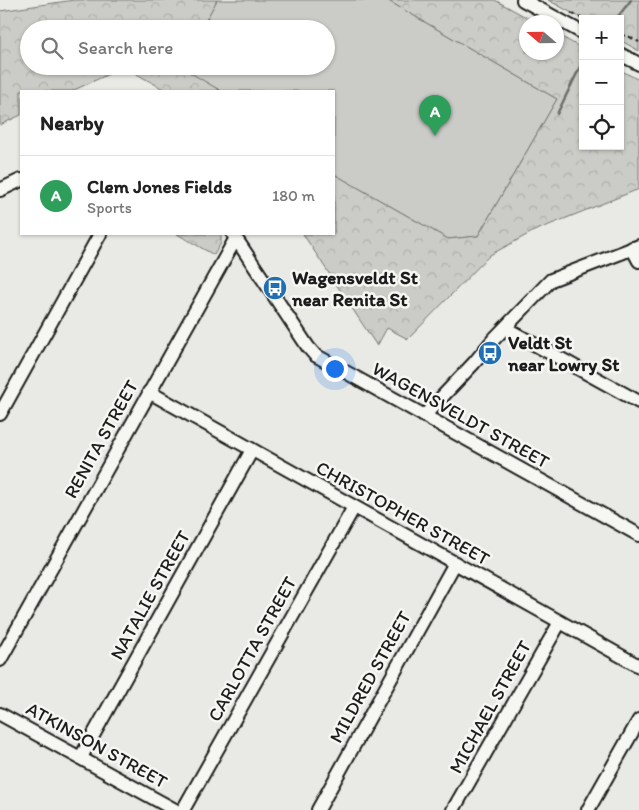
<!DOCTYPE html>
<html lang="en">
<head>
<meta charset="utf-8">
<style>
  :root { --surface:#fff; --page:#f6f6f6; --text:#222; --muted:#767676; --line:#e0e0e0; --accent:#0b8043 }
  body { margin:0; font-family:Itim,sans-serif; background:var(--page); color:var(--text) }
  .controls { position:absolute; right:15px; top:15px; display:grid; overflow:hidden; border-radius:0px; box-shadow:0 1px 4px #0004 }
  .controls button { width:45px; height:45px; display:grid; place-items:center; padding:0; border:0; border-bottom:1px solid var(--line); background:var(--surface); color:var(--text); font:25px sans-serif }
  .compass { position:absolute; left:519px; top:15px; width:45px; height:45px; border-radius:50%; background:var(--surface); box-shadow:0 1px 4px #0004; rotate:290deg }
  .you { position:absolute; left:334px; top:368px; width:18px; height:18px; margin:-12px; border:4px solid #fff; border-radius:50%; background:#1a73e8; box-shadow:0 0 0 8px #1a73e833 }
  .badge { display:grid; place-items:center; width:32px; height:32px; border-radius:50%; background:var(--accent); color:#fff; font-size:16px; font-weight:700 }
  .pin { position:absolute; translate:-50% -41px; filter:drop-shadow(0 1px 2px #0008) }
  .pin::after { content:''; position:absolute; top:26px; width:18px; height:15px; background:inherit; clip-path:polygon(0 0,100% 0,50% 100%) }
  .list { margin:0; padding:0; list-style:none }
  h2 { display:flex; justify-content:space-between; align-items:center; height:65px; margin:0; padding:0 20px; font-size:21px }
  h2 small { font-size:16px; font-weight:400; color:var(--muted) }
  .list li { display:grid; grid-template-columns:32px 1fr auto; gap:15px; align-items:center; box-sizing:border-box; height:80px; padding:0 20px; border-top:1px solid var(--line) }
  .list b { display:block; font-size:19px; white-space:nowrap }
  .list p { margin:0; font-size:16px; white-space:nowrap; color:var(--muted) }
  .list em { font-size:16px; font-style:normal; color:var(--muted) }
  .icon { flex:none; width:28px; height:28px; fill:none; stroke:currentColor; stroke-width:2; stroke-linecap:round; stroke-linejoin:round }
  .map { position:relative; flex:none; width:639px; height:810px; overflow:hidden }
  .search { position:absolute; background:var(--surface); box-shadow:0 1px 4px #0004; left:20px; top:20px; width:315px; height:55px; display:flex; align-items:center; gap:12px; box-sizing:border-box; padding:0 18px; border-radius:28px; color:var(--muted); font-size:19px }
  .panel { position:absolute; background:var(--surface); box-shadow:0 1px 4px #0004; left:20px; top:90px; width:315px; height:145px; border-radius:0px }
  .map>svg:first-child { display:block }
  .grass { fill:#cbcbc7; stroke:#747472 }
  .park { fill:url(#park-crowns); stroke:#747472 }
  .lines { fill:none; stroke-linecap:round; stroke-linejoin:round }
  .stream { stroke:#6d6d6c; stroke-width:2.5 }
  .minor-casing { stroke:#1c1c1c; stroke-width:16 }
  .path { stroke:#1c1c1c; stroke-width:2; stroke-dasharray:5 4; stroke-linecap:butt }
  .minor { stroke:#f6f6f2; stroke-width:12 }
  .labels { text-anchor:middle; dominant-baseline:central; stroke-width:5; stroke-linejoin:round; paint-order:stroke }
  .poi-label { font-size:19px; font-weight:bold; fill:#1c1c1c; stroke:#f6f6f2; text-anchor:start }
  .street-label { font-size:19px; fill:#1c1c1c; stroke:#f6f6f2 }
</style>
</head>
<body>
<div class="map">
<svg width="639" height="810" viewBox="0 0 639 810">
  <defs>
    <pattern id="park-crowns" width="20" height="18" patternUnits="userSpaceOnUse" patternTransform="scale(1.25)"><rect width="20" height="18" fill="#cbcbc7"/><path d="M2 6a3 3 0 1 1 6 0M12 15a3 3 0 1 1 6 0" fill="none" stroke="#aeaeaa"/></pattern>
  </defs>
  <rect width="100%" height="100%" fill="#e9e9e5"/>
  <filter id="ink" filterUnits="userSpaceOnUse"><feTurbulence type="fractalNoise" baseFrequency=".02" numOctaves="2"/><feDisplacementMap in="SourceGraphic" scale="10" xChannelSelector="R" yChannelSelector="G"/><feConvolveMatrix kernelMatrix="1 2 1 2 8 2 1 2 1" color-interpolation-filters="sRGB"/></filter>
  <g filter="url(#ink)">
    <!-- grass -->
    <polygon class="grass" points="217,0 387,0 557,99 478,236 448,239 334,174 334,91 221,91 179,67 326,66 326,29 201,29"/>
    <!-- park -->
    <g class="park">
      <polygon points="74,0 217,0 201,29 29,29 29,66 179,66 221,91 167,91 124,67 72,91 21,91 21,115 0,125 0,11"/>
      <polygon points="387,0 495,0 535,22 526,22 526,52 556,52 557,34 583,49 583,146 620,146 620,70 639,80 639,189 534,231 490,255 408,339 387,328 377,346 303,234 334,234 334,174 448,239 478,236 557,99"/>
      <polygon points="548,0 639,0 639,51 620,40 620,19 583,19"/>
      <polygon points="177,234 221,234 221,243 214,255"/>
    </g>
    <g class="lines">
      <!-- stream -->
      <g class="stream">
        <polyline points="616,19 631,0"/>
        <polyline points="557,114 583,61"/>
      </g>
      <!-- minor casing -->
      <g class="minor-casing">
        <g id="minor">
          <polyline points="523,0 583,33"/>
          <polyline points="620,54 639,64"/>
          <polyline points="0,190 21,180"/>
          <polyline points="233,234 308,347 315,355 639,535"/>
          <polyline points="632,248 639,261"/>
          <polyline points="505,328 639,402"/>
          <polyline points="149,392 639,666"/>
          <polyline points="0,414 100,234"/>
          <polyline points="424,416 474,363 493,340 551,280 639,246"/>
          <polyline points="0,660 236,238"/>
          <polyline points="0,714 175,810"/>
          <polyline points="81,757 252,450"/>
          <polyline points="183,810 354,507"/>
          <polyline points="318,810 455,563"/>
          <polyline points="453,810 560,622"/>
          <polyline points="588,810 639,720"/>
        </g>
      </g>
      <!-- path -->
      <g class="path">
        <polyline points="571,13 583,19"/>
        <polyline points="620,35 628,36 639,42"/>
      </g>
      <!-- minor -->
      <use href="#minor" class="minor"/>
    </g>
  </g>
  <!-- icons -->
  <defs>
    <g id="bus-disc" transform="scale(1.25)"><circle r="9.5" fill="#1f6fb2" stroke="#f6f6f2"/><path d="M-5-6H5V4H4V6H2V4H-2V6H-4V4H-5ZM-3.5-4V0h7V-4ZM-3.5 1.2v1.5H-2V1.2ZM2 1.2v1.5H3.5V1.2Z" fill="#fff"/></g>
  </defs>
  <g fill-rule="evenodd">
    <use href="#bus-disc" x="275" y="288"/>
    <use href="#bus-disc" x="490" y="353"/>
  </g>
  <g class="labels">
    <!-- poi labels -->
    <g class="poi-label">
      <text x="292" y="277">Wagensveldt St<tspan x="292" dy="22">near Renita St</tspan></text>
      <text x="508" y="342">Veldt St<tspan x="508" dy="22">near Lowry St</tspan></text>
    </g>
    <!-- street labels -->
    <g class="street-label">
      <text transform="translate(461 415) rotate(29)">WAGENSVELDT STREET</text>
      <text transform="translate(101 439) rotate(-61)">RENITA STREET</text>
      <text transform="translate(403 513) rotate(29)">CHRISTOPHER STREET</text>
      <text transform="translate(150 595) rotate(-61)">NATALIE STREET</text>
      <text transform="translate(252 649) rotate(-61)">CARLOTTA STREET</text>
      <text transform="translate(370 677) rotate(-61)">MILDRED STREET</text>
      <text transform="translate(490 707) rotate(-61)">MICHAEL STREET</text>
      <text transform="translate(97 745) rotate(29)">ATKINSON STREET</text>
    </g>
  </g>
</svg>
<div class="controls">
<button>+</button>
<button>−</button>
<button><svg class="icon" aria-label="locate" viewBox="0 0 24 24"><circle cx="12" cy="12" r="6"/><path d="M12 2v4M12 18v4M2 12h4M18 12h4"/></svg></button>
</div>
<svg class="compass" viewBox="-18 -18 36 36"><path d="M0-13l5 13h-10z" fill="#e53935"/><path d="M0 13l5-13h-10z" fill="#767676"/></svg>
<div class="you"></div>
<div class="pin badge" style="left:435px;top:136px;background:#2e9e5b">A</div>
<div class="search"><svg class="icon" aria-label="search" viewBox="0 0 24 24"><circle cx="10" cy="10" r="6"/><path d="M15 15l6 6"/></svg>Search here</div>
<section class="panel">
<h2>Nearby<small></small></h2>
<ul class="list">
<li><span class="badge" style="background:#2e9e5b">A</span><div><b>Clem Jones Fields</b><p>Sports</p></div><em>180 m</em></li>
</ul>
</section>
</div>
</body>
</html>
